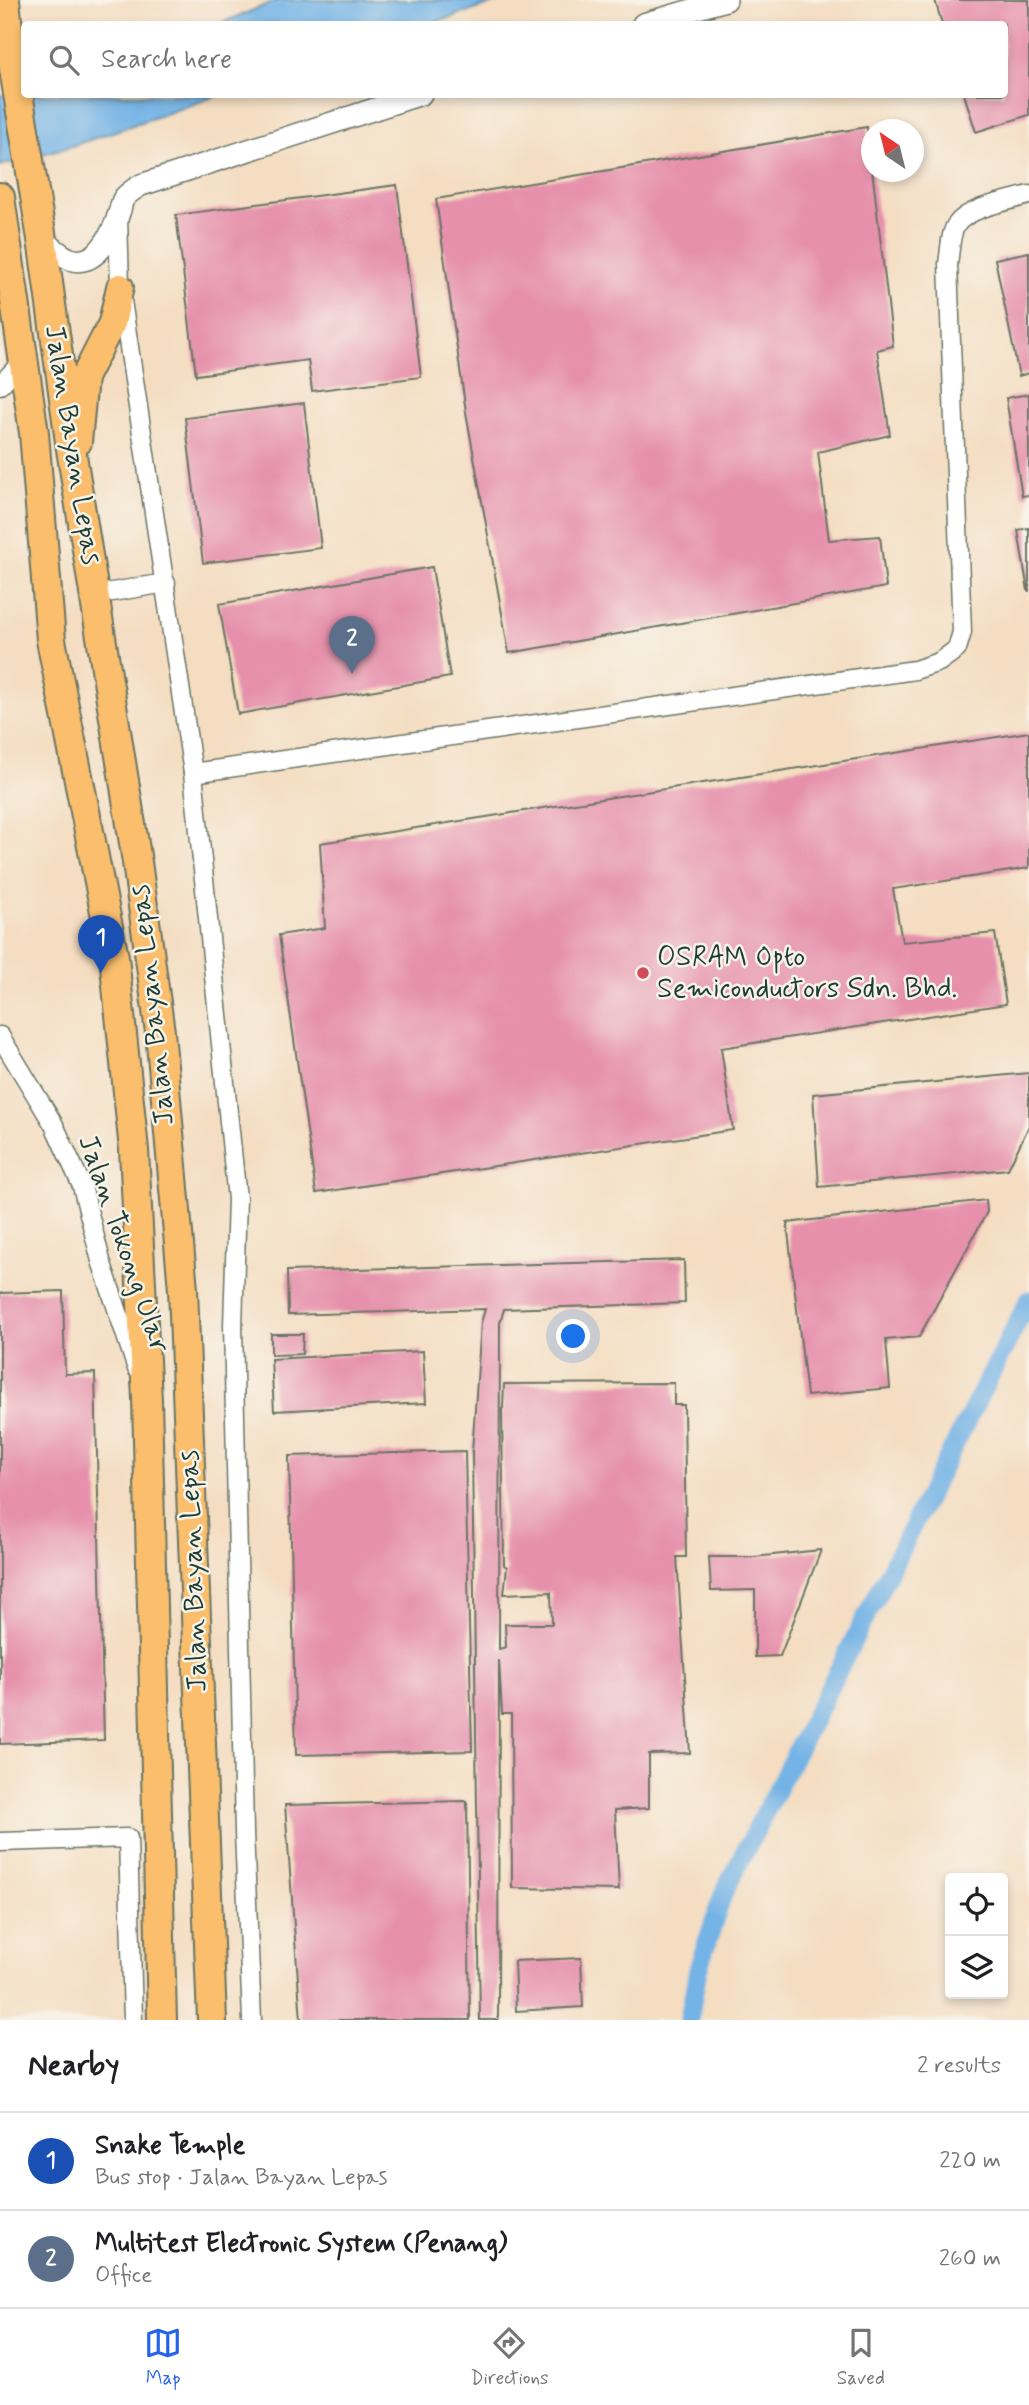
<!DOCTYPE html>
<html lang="en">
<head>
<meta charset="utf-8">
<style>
  :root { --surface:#fff; --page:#f2f2f2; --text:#202124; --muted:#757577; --line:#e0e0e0; --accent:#2563eb }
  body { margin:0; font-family:Mynerve,sans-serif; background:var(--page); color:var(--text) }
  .controls { position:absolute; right:21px; bottom:21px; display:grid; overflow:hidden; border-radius:7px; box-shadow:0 4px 10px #0003 }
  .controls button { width:63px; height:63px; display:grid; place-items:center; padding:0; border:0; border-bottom:2px solid var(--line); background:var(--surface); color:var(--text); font:35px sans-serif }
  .compass { position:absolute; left:861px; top:119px; width:63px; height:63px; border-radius:50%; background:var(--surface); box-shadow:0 4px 10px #0003; rotate:325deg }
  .you { position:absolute; left:574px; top:1337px; width:24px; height:24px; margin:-18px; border:5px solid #fff; border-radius:50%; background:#1a73e8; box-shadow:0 0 0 10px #1a73e833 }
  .badge { display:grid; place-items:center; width:46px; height:46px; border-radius:50%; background:var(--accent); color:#fff; font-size:23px; font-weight:700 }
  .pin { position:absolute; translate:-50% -58px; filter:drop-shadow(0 2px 4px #0008) }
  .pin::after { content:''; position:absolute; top:37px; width:24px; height:21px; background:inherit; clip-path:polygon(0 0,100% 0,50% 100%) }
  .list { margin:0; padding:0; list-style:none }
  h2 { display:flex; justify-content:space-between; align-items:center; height:91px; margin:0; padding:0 28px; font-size:30px }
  h2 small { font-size:23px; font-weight:400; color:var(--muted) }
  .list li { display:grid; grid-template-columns:46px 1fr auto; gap:21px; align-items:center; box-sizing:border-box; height:98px; padding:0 28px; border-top:2px solid var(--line) }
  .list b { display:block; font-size:26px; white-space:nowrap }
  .list p { margin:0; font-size:23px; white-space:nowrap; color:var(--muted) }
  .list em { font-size:23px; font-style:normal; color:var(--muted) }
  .icon { flex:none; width:38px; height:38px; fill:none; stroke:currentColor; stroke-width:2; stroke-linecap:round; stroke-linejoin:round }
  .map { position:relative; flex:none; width:1029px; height:2020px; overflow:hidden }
  .search { position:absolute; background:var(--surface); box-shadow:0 4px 10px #0003; left:21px; right:21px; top:21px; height:77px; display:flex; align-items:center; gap:18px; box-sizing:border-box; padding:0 24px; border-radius:7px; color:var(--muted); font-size:26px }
  .sheet { height:287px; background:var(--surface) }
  nav { display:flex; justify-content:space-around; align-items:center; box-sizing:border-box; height:98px; border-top:2px solid var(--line); background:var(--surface); font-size:19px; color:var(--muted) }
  nav a { display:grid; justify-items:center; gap:4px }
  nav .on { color:var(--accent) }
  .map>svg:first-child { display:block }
  .water { fill:#73b3e6; stroke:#49788d; stroke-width:2 }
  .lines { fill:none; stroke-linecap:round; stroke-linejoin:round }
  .canal { stroke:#73b3e6; stroke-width:19 }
  .building { fill:#e690ac }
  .minor-casing { stroke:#6a7565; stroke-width:21 }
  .tertiary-casing { stroke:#6a7565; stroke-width:24 }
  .primary-casing { stroke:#6a7565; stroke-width:30 }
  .trunk-casing { stroke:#6a7565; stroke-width:32 }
  .minor { stroke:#fff; stroke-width:18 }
  .tertiary { stroke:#fff; stroke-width:21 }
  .primary { stroke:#fabe6d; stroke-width:26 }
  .trunk { stroke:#fabe6d; stroke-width:28 }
  .poi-dot { fill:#d1495b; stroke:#f7f3e8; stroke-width:2.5 }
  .labels { text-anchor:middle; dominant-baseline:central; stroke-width:5; stroke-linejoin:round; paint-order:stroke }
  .street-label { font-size:28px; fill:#1f3d34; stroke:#f7f3e8 }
  .poi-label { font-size:28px; fill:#1f3d34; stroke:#f7f3e8; text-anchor:start }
</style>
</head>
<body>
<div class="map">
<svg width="1029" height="2020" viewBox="0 0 1029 2020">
  <rect width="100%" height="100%" fill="#f7f3e8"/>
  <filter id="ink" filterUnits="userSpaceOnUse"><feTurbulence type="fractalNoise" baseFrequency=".0143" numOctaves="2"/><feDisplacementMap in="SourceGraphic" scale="14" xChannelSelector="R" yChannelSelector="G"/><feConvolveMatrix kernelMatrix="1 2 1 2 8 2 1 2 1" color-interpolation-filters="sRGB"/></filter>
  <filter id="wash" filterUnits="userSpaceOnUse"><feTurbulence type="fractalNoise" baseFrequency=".00686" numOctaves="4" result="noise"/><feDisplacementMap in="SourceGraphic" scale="28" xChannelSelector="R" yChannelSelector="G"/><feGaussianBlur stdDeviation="1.57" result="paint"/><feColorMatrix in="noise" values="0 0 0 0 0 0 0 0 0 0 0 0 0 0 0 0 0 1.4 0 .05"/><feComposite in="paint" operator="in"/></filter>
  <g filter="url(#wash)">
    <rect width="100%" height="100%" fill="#f4ddc1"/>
    <!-- water -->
    <g class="water">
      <polygon points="278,0 505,0 429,24 219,24"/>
      <polygon points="24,89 24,94 219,95 75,145 0,166 0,96"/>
    </g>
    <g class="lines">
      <!-- canal -->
      <polyline class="canal" points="689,2020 698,1969 724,1892 1029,1300"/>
    </g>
    <g id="blocks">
      <!-- building -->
      <g class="building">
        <polygon points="935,0 1029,0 1029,115 976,132 964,94 1004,94 1004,24 942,24"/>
        <polygon points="867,127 893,346 877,350 890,435 818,452 829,540 880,536 886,587 509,653 466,412 436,199"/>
        <polygon points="397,185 421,377 312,391 308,360 196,375 176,215"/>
        <polygon points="1029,252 1029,373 1019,376 995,259"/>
        <polygon points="1029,394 1029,495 1022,496 1006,398"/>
        <polygon points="304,403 321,548 203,563 185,418"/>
        <polygon points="1029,528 1029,591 1028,591 1018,530"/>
        <polygon points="432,567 450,677 238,714 219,604"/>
        <polygon points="1029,732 1029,868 893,889 902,942 995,933 1006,1004 721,1048 733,1130 316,1193 279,935 325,928 320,843"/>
        <polygon points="1029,1073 1029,1126 1008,1169 819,1187 813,1094"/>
        <polygon points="986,1200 987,1212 919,1337 886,1340 890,1388 807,1396 787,1223"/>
        <polygon points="684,1260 685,1303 504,1309 500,1323 499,1649 506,1647 505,1624 552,1624 551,1592 504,1594 507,1567 504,1565 502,1409 503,1408 504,1384 674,1383 674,1405 684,1405 686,1557 677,1557 690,1753 649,1754 649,1808 615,1810 619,1890 512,1888 511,1714 502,1714 499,1660 498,2020 480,2020 472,1452 481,1323 485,1309 288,1315 287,1271"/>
        <polygon points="63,1291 65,1374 95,1373 104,1740 0,1744 0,1293"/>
        <polygon points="271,1334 303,1334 302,1354 271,1355"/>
        <polygon points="423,1351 426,1403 274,1411 271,1359"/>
        <polygon points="465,1451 472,1751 296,1755 289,1456"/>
        <polygon points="821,1550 780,1656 755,1657 755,1590 711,1591 709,1557 754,1557"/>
        <polygon points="467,1801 470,2020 301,2020 285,1805"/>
        <polygon points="581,1958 583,2007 516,2011 514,1961"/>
      </g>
    </g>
  </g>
  <g filter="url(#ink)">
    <use href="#blocks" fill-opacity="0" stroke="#6a7565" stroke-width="2"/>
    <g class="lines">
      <!-- minor casing -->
      <g class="minor-casing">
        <g id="minor">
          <polyline points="118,216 120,287 193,773 237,1199 233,1326 244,1832 252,2020"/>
          <polyline points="0,385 24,360"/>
          <polyline points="94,595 166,583"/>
          <path d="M193,773L915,670L939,662L957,649L962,632L948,264C950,253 950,234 956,225C968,207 1009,201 1029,195"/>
          <polyline points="0,1036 54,1125 82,1186 101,1261 137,1369"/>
          <polyline points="0,1842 128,1838 133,2020"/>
        </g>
      </g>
      <!-- tertiary casing -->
      <g class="tertiary-casing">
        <g id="tertiary">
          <polyline points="643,24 726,0"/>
          <path d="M42,239C50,245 59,254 68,258C95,271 113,233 119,213C121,208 121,202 124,198C129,192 136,188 141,185L421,94"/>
        </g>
      </g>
      <!-- primary casing -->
      <g class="primary-casing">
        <polyline id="primary" points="78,442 84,378 112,323 120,287"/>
      </g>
      <!-- trunk casing -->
      <g class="trunk-casing">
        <g id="trunk">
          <polyline points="5,0 9,39 42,239 71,449 137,862 160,1032 183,1289 212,2020"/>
          <polyline points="0,197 34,433 51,640 114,957 134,1150 147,1399 162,2020"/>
        </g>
      </g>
      <!-- minor -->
      <use href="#minor" class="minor"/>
      <!-- tertiary -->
      <use href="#tertiary" class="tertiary"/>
      <!-- primary -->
      <use href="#primary" class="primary"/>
      <!-- trunk -->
      <use href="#trunk" class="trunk"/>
    </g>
  </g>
  <!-- markers -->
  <circle class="poi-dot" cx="643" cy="973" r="7"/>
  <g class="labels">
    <!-- street labels -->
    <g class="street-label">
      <text transform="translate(72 445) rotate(81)">Jalan Bayan Lepas</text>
      <text transform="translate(153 1005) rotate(-96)">Jalan Bayan Lepas</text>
      <text transform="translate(123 1244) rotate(71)">Jalan Tokong Ular</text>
      <text transform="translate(194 1571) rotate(-92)">Jalan Bayan Lepas</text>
    </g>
    <!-- poi labels -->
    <g class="poi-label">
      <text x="657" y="957">OSRAM Opto<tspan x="657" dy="32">Semiconductors Sdn. Bhd.</tspan></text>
    </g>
  </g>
</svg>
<div class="controls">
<button><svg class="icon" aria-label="locate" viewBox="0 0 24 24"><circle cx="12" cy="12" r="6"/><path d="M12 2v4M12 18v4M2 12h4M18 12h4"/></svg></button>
<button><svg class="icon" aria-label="layers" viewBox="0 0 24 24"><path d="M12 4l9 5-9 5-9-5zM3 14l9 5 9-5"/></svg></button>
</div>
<svg class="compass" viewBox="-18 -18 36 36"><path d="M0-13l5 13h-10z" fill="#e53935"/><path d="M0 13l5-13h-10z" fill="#757577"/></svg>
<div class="you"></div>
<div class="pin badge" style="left:101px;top:973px;background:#1a4fb4">1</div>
<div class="pin badge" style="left:352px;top:674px;background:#5c6f8a">2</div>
<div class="search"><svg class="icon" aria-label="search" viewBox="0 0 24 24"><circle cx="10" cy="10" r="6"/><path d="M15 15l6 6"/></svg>Search here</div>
</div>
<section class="sheet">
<h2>Nearby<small>2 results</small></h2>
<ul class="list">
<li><span class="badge" style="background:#1a4fb4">1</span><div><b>Snake Temple</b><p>Bus stop · Jalan Bayan Lepas</p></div><em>220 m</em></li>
<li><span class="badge" style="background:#5c6f8a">2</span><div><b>Multitest Electronic System (Penang)</b><p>Office</p></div><em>260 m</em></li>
</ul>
</section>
<nav>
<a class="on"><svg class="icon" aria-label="map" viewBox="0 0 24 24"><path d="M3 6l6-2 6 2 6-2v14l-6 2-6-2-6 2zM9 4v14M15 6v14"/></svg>Map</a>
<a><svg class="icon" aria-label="directions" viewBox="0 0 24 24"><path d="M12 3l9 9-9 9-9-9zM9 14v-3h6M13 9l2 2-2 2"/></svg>Directions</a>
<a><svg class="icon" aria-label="saved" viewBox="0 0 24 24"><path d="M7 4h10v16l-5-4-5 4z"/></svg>Saved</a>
</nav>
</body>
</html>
